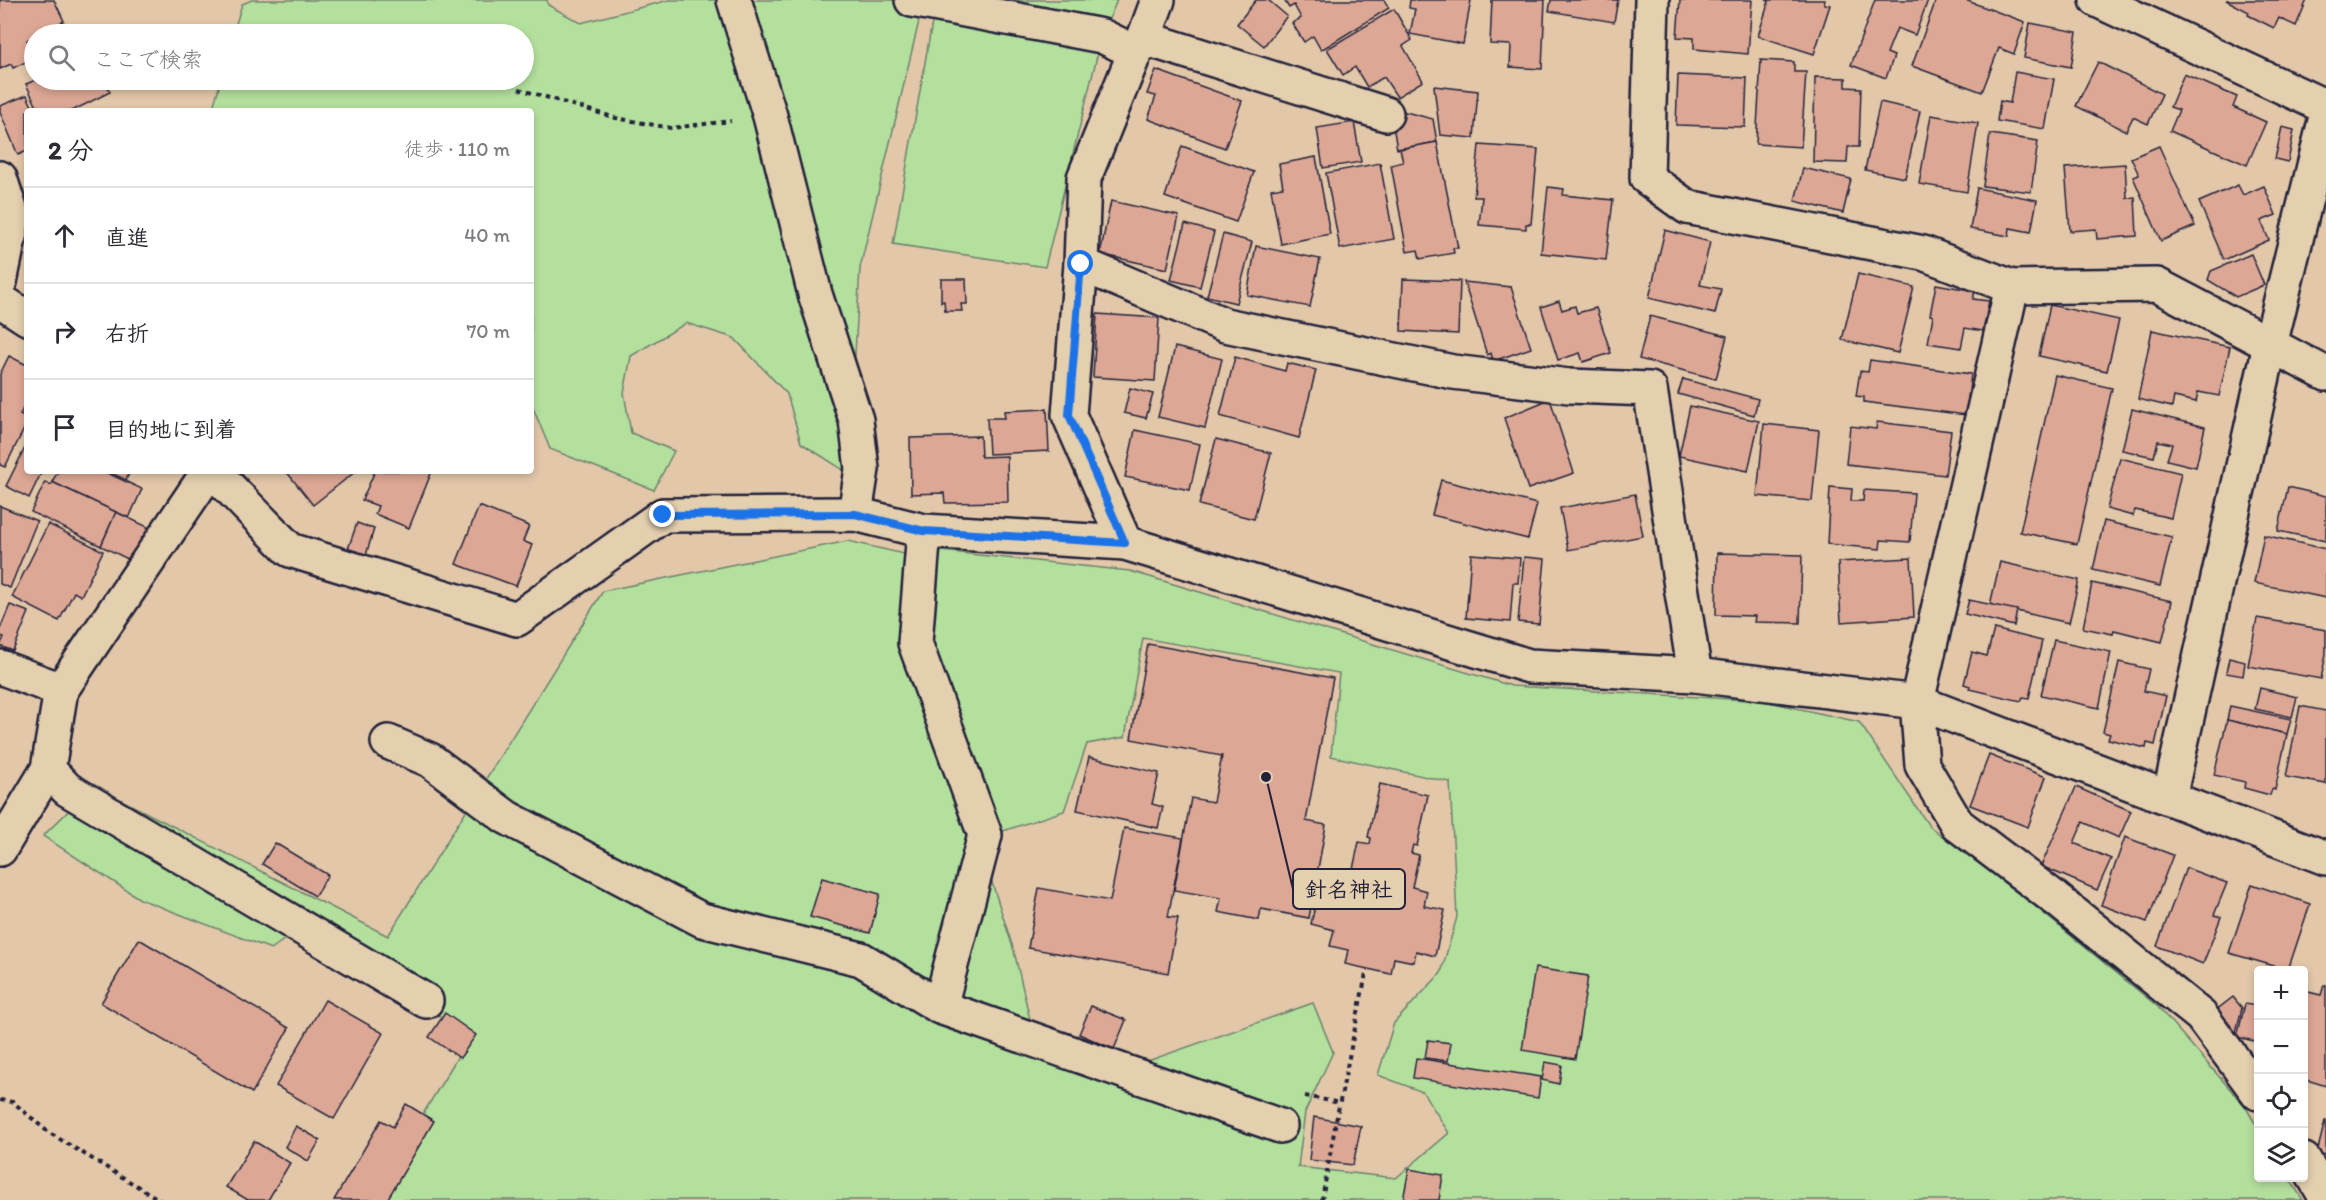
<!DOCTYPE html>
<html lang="ja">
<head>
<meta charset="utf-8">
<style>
  :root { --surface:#fff; --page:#f2f2f3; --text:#2b2b33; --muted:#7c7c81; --line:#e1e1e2 }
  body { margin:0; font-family:Itim,"Klee One",sans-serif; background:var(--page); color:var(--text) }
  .controls { position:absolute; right:18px; bottom:18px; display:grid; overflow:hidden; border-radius:6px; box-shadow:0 3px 9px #0003 }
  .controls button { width:54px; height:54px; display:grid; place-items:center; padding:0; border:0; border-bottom:2px solid var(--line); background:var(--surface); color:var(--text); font:30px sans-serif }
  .stop { position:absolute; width:18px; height:18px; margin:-14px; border:4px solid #1a73e8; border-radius:50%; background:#fff }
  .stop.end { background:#1a73e8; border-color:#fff; box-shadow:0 2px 6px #0008 }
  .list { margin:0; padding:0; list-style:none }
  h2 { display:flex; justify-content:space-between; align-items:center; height:78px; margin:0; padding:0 24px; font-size:26px }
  h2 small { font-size:20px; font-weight:400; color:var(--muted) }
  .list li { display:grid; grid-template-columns:39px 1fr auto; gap:18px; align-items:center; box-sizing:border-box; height:96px; padding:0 24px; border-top:2px solid var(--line) }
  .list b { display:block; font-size:22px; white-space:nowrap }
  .list em { font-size:20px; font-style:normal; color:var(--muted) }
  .icon { flex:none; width:33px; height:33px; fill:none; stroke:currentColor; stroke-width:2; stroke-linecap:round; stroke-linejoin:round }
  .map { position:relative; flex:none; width:2326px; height:1200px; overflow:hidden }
  .search { position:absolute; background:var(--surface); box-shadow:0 3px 9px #0003; left:24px; top:24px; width:510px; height:66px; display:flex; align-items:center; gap:15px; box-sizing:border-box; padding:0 21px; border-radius:33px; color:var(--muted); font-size:22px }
  .panel { position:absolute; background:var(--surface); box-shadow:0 3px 9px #0003; left:24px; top:108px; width:510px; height:366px; border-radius:6px }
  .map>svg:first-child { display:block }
  .green { fill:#b4e09e; stroke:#6b816c; stroke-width:1.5 }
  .building { fill:#dda795; stroke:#22223b; stroke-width:1.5 }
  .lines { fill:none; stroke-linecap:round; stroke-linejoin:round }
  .minor-casing { stroke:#22223b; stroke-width:38 }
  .path { stroke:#22223b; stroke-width:4; stroke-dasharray:4.5 4.5; stroke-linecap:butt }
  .minor { stroke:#e4cfae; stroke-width:33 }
  .route { stroke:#1a73e8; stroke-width:8 }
  .leader { fill:none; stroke:#22223b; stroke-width:2 }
  .callout-dot { fill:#22223b; stroke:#e4cfae; stroke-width:2 }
  .callout { fill:#e4cfae; stroke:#22223b; stroke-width:2 }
  .callout-label { font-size:22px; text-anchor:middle; font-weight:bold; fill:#22223b }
</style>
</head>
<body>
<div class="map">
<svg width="2326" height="1200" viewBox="0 0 2326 1200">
  <rect width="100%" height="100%" fill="#e3c7a9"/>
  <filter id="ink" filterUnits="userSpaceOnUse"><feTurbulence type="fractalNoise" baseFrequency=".0167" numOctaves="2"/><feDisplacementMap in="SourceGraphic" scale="12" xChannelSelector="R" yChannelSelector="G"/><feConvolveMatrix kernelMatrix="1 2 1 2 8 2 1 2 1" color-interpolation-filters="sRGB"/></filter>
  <g filter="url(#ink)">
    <!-- green -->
    <g class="green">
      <polygon points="252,0 547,0 548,5 581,23 669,0 924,0 860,268 848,473 801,443 787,394 734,338 686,323 631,356 624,393 631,433 674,451 654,490 550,449 531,403 531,111 212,111 221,80 524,80 524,34 233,34 242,4"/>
      <polygon points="936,0 1117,0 1102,36 1045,267 893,244"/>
      <polygon points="848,541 908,555 898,643 976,833 1014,951 1039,1058 1105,1076 1313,1003 1333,1052 1305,1112 1298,1167 1396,1178 1449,1133 1423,1092 1378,1075 1394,1023 1441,973 1457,917 1450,782 1331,756 1339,673 1143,638 1125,737 1087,744 1064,811 997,833 925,646 941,551 1130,571 1512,686 1764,701 1859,722 1929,826 2032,904 2157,1006 2245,1106 2258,1128 2258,1178 2289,1178 2303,1200 371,1200 466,1043 391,968 295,932 271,949 140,899 43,836 94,786 388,936 603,591"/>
    </g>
    <!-- building -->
    <g class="building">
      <polygon points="0,0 54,0 64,21 27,40 31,49 26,52 30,60 13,68 11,64 0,69"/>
      <polygon points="1256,0 1268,0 1287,16 1264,46 1237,24"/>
      <polygon points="1284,0 1384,0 1389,8 1321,50 1313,36 1304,42 1292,23 1301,18 1294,5 1289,8"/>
      <polygon points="1410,0 1471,0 1463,44 1410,34 1415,9 1409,8"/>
      <polygon points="1492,0 1545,0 1542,69 1510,67 1511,45 1490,44"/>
      <polygon points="1551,0 1618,0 1614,22 1549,11"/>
      <polygon points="1680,0 1752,0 1748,54 1694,49 1694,38 1677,37"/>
      <polygon points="1766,0 1825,0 1824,4 1830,5 1814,54 1758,36 1769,1"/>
      <polygon points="1875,0 1928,0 1915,35 1897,28 1887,53 1894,56 1886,78 1851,65"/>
      <polygon points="1936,0 1965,0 2025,22 2014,54 1999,48 1982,92 1912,66"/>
      <polygon points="2226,0 2307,0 2296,26 2279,18 2274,28 2248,15 2249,12"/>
      <polygon points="1394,9 1412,40 1403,46 1423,81 1397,97 1384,77 1367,87 1355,67 1343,75 1327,49"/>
      <polygon points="2030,23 2077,32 2071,67 2024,58"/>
      <polygon points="1761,60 1794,62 1794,72 1806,72 1801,147 1756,144"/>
      <polygon points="2098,62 2162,94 2148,124 2133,117 2126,131 2076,106"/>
      <polygon points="1156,70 1242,101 1225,148 1148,119 1156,96 1147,94"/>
      <polygon points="2015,72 2054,79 2045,129 1997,121 2000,101 2010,103"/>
      <polygon points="2184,74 2237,97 2233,107 2266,122 2247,165 2170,131 2179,110 2170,107"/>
      <polygon points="1678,75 1747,78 1745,127 1676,125"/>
      <polygon points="1815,77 1846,78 1846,87 1861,88 1859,147 1848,147 1847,163 1813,162"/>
      <polygon points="36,80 104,80 110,92 72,111 39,111 26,84"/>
      <polygon points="1434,86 1478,91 1474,138 1440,135"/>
      <polygon points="27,95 34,111 27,111 27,151 18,155 0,112 0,106"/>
      <polygon points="1880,102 1920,111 1905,178 1865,170"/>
      <polygon points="1390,108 1433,119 1437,142 1397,149"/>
      <polygon points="1931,115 1978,123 1967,192 1919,184"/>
      <polygon points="1354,122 1361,162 1323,168 1317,128"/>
      <polygon points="2282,127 2294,130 2288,162 2275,159"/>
      <polygon points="1990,134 2038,141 2031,192 1983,186"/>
      <polygon points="1437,142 1458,248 1453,248 1454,253 1420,259 1418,250 1407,252 1391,165 1403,162 1400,149"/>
      <polygon points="1479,145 1538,149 1531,224 1526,224 1526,229 1479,225 1482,197 1474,197"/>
      <polygon points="1182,146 1254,172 1236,222 1165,197"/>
      <polygon points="2159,146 2195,226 2161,241 2133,177 2139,175 2131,158"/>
      <polygon points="1316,157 1330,234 1281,244 1271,189 1283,187 1279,164"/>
      <polygon points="1380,163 1394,239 1340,249 1326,173"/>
      <polygon points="2125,164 2127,198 2135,197 2137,236 2097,239 2096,229 2070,231 2065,168"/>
      <polygon points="1803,168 1851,179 1843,213 1795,201"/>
      <polygon points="2238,185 2243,195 2264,186 2276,215 2261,221 2269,240 2224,260 2199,202"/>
      <polygon points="1548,187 1564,189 1563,195 1613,200 1606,260 1541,253"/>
      <polygon points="1977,188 2037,200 2031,232 2010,228 2009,236 1970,229"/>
      <polygon points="1111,201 1179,216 1167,269 1100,254"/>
      <polygon points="1185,224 1214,232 1200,287 1171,280"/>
      <polygon points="1665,230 1710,242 1700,285 1721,289 1715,314 1649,298"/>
      <polygon points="1223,234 1252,242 1236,303 1207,296"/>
      <polygon points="1256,246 1320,259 1310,307 1247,295"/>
      <polygon points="2251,254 2264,285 2236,297 2208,280 2211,271"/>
      <polygon points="1858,274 1914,287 1898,353 1842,340"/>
      <polygon points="941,279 966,279 967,304 961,304 962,311 945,311 944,301 941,302"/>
      <polygon points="1403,279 1460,281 1458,334 1401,331"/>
      <polygon points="1464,282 1511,287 1531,348 1493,361 1491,353 1487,355"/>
      <polygon points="1936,284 1975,291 1973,299 1989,301 1983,331 1965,328 1961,348 1928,343 1933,316 1930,315"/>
      <polygon points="1559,301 1562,310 1575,306 1577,313 1596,308 1611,353 1583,362 1580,353 1558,360 1541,307"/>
      <polygon points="2050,305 2119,320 2107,371 2039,356"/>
      <polygon points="1097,314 1159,318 1155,381 1093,377"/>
      <polygon points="1650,316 1727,336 1716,379 1639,359"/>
      <polygon points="2152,330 2230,347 2219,396 2198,392 2196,402 2174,397 2172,407 2138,399"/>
      <polygon points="1175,347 1222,359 1205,428 1158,417"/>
      <polygon points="9,356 27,365 27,400 20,415 27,419 27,423 5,467 0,465 0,374"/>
      <polygon points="1235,357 1285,371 1287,363 1316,370 1299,438 1220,416"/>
      <polygon points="1870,360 1971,374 1966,415 1864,402 1864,397 1856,396 1860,371 1868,372"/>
      <polygon points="2055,375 2112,388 2077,544 2020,532"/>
      <polygon points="1683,379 1758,399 1754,415 1678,394"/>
      <polygon points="1130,388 1153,394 1146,418 1124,413"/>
      <polygon points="1550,399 1574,473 1528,489 1504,418"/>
      <polygon points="1690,406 1759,421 1748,471 1679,456"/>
      <polygon points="1047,409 1049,451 989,454 987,418 1005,418 1004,411"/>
      <polygon points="2132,409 2205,427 2196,467 2167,460 2172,444 2158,441 2154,457 2122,450"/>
      <polygon points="1877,422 1951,431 1945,475 1846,464 1850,426 1876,429"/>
      <polygon points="1764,424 1819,430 1812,501 1757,496"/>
      <polygon points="1135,430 1200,444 1190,490 1125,477"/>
      <polygon points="980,436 981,457 1007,456 1008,502 945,503 944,493 911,494 910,438"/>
      <polygon points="1216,439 1271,453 1254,519 1199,505"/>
      <polygon points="27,444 27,471 42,471 29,498 6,486"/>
      <polygon points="2120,458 2181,473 2171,518 2135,510 2133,516 2107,509"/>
      <polygon points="58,471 103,471 142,489 129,518 52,482"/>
      <polygon points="107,471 130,471 126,480"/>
      <polygon points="286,471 356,471 313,505"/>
      <polygon points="375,471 432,471 409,528 375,514 378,506 362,500"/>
      <polygon points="1441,480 1537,504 1528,539 1432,515"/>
      <polygon points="45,482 51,485 52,482 116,512 101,546 31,512"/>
      <polygon points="1830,487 1852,489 1851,501 1863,501 1864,490 1914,493 1910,542 1881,540 1880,549 1827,544"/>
      <polygon points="2288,487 2326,496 2326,541 2278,531"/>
      <polygon points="1635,494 1643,536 1568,550 1560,508"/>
      <polygon points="0,506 37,521 10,588 0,584"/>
      <polygon points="479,506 529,526 523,541 532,545 516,586 456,564"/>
      <polygon points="116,512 152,529 136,563 101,546"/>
      <polygon points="2104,521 2172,537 2160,586 2093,570"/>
      <polygon points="357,523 374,529 366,555 348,549"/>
      <polygon points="48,524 103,551 81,596 74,592 59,621 12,597"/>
      <polygon points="2264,535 2326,549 2326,598 2254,583"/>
      <polygon points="1717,553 1802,555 1800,623 1754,622 1755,616 1716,615"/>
      <polygon points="1471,554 1520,558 1518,583 1513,583 1510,622 1466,618"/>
      <polygon points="1524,557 1545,559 1539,624 1518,622"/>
      <polygon points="1911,558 1914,617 1841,622 1838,562"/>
      <polygon points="2000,562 2079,580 2069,623 1990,605"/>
      <polygon points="2092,583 2172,601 2162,642 2114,630 2113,634 2083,628"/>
      <polygon points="1969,600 2017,610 2014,626 1965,614"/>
      <polygon points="10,605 29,612 13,651 0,646 4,637 0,636 0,629"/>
      <polygon points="2257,618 2326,630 2326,654 2321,679 2248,666"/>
      <polygon points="1994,629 2042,641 2029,698 2023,697 2021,701 1969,689 1970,686 1964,684 1972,652 1987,656"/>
      <polygon points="2054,640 2111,652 2099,708 2041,695"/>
      <polygon points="1148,644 1333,678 1306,821 1326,825 1309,918 1261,909 1259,920 1218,912 1221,898 1174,890 1191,798 1213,802 1222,756 1131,739"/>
      <polygon points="2229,658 2245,662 2243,676 2226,673"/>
      <polygon points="2119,662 2149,669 2144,691 2166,696 2155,745 2147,743 2146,748 2108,739 2110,734 2103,732"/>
      <polygon points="2260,688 2297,697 2292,717 2255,709"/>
      <polygon points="2230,706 2291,719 2287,734 2227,720"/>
      <polygon points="2300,706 2326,711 2326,784 2286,777"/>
      <polygon points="2227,720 2287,734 2275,790 2272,789 2270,795 2244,788 2245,782 2214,775"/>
      <polygon points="1989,755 2046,777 2028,827 1970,805"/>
      <polygon points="1089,757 1159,773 1152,804 1163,807 1158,828 1077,810"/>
      <polygon points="1380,784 1428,795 1417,846 1413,845 1411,853 1419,855 1412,887 1427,891 1424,906 1445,910 1435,956 1416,951 1414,962 1394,958 1391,974 1345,964 1348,950 1330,946 1334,930 1311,924 1320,884 1348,891 1359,842 1370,844 1371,838 1368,837"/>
      <polygon points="2076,787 2131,811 2119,838 2083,822 2074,843 2111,859 2097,890 2041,866"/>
      <polygon points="1124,828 1183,838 1168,917 1178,918 1168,973 1028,948 1039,888 1110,901"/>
      <polygon points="2125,837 2173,855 2147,922 2101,905"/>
      <polygon points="275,843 328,875 315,896 262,864"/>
      <polygon points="2186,868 2227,883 2214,915 2221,917 2203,964 2157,946"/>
      <polygon points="822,878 880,894 870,933 810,917"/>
      <polygon points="2252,884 2310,904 2288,970 2229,953"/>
      <polygon points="139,939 289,1028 252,1093 101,1003"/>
      <polygon points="1535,968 1588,976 1575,1059 1522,1050"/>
      <polygon points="2324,985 2326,985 2326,1086 2304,1079 2304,991 2321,995"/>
      <polygon points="2233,997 2242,1008 2235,1036 2215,1011"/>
      <polygon points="2258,998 2258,1042 2237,1037 2245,1004 2256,1006"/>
      <polygon points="325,1000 383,1033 334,1119 276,1086"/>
      <polygon points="1091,1006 1126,1020 1114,1049 1079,1034"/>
      <polygon points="445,1013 476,1035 460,1058 429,1037"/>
      <polygon points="1428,1040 1451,1043 1448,1061 1425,1058"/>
      <polygon points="1416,1058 1541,1077 1538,1098 1413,1078"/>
      <polygon points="1545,1062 1562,1065 1559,1084 1542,1080"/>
      <polygon points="406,1104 434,1121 387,1200 334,1200 381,1120 393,1127"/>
      <polygon points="1314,1117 1361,1126 1353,1165 1309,1160"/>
      <polygon points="2325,1121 2326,1121 2326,1155 2317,1153"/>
      <polygon points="296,1126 320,1140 308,1161 285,1147"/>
      <polygon points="254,1141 290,1163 268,1200 248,1200 226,1187"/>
      <polygon points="1409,1169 1443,1175 1439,1200 1403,1200"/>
    </g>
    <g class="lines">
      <!-- minor casing -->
      <g class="minor-casing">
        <g id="minor">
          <polyline points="734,0 770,116 815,294 856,420 862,469 855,514"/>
          <polyline points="912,0 1102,36 1135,52"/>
          <polyline points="1652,0 1647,178 1687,207 1923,253 2012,287 2157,285 2326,374"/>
          <polyline points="2097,0 2326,107"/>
          <polyline points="1144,38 1386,114"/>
          <polyline points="0,178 13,218 0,282"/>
          <polyline points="1081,264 1225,325 1453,372 1569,386 1650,389 1695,675"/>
          <polyline points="2012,287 1917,702 2326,858"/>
          <polyline points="0,300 27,318"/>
          <polyline points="213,471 290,550 517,619 663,515 855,514 924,531 1125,543 1529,666 1695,675 1917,702 1922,765 1957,824 2056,899 2201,1016 2258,1093"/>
          <polyline points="924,531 915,643 985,835 940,1007 1280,1126"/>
          <polyline points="1125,543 1069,415 1081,264 1084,178 1135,52 1144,38 1158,0"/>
          <polyline points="0,667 61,690"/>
          <polyline points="388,742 430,760 506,817 702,920 861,959 940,1007"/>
          <polyline points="48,769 67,789 426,1001"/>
          <polyline points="2169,798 2270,345 2326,117"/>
          <polyline points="0,849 48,769 61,690 209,471"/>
          <polyline points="2304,1160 2326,1197"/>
        </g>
      </g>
      <!-- path -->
      <g class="path">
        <polyline points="519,89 616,118 671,128 731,121"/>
        <polyline points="1305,1096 1340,1103"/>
        <polyline points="0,1100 13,1102 48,1132 160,1200"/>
        <polyline points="1322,1200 1336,1121 1367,969"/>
      </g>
      <!-- minor -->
      <use href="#minor" class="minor"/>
    </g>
  </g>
  <g class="lines" filter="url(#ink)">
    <!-- route -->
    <polyline class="route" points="663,515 855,514 924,531 1125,543 1069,415 1081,264"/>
  </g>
  <!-- callouts -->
  <path class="leader" d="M1266 777L1293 889"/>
  <circle class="callout-dot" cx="1266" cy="777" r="6"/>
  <rect class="callout" x="1293" y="869" width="112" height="40" rx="6"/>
  <g class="callout-label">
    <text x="1349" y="897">針名神社</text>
  </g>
</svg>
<div class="controls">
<button>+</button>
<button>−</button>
<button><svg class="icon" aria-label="locate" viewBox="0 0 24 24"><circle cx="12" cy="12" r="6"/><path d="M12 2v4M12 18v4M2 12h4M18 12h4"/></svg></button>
<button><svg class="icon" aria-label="layers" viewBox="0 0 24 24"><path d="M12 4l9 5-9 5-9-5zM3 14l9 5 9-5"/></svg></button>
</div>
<div class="stop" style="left:1081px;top:264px"></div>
<div class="stop end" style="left:663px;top:515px"></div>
<div class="search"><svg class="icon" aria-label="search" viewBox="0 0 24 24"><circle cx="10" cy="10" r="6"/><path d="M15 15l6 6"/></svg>ここで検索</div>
<section class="panel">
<h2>2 分<small>徒歩 · 110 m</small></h2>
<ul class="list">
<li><svg class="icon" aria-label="ahead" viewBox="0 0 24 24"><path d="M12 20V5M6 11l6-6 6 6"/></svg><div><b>直進</b></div><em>40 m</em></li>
<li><svg class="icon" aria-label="right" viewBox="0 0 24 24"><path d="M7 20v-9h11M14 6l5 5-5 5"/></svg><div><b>右折</b></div><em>70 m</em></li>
<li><svg class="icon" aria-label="arrive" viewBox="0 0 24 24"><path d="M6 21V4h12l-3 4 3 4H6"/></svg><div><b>目的地に到着</b></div></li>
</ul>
</section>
</div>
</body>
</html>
